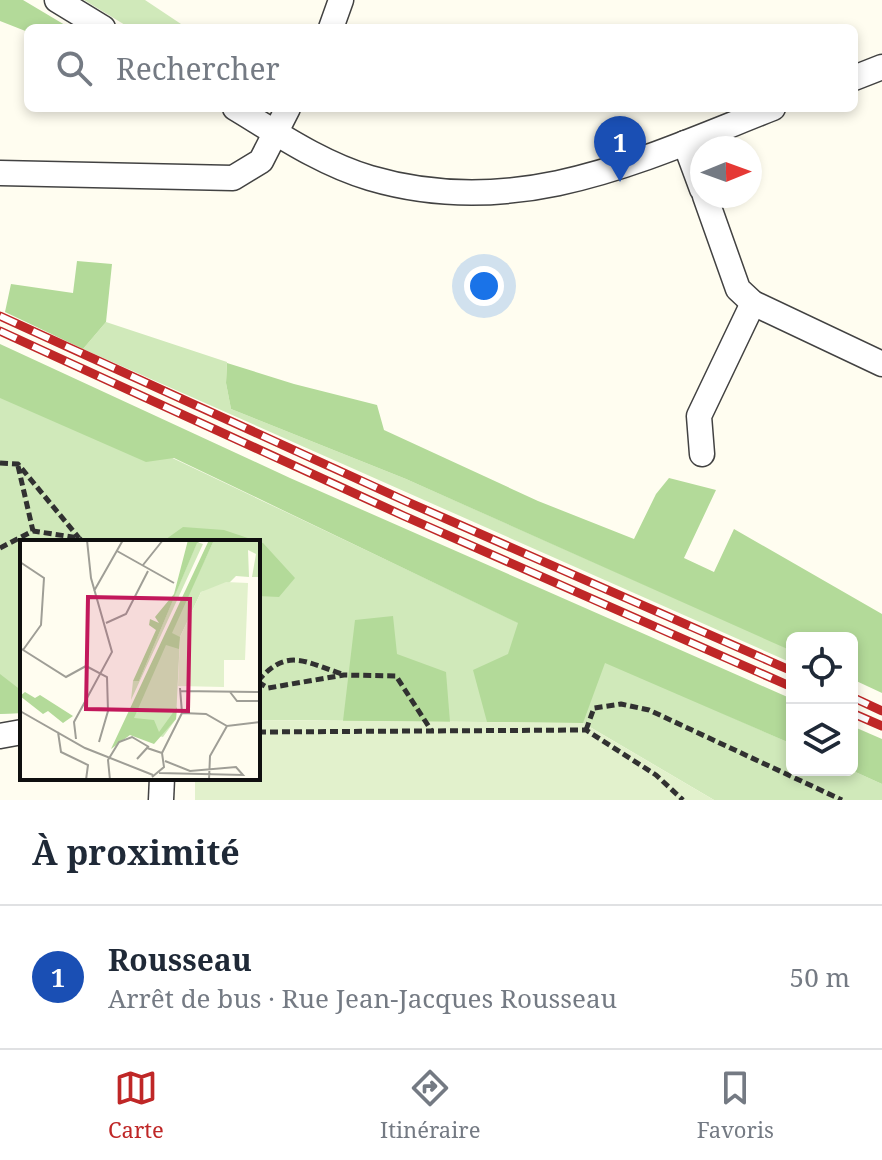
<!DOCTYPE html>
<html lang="fr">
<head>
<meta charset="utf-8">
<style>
  :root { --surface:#fff; --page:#f6f6f7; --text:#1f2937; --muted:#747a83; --line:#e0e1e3; --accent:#bf2727 }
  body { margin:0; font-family:"Noto Serif",serif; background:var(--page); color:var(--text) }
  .controls { position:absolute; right:24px; bottom:24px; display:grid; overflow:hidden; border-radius:12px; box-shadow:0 4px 12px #0003 }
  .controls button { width:72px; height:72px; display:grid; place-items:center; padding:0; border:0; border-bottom:2px solid var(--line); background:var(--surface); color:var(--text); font:40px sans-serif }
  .compass { position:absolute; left:690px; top:136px; width:72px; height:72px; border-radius:50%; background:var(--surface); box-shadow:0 4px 12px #0003; rotate:89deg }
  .you { position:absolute; left:484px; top:286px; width:28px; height:28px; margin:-20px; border:6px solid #fff; border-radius:50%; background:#1a73e8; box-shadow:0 0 0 12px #1a73e833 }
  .badge { display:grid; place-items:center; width:52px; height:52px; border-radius:50%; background:var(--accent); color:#fff; font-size:26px; font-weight:700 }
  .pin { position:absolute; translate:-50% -66px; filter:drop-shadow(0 2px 4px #0008) }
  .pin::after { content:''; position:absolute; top:42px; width:28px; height:24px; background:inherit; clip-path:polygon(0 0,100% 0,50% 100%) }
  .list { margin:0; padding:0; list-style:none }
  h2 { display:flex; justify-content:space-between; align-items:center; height:104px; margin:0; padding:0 32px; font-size:34px }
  h2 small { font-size:26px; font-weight:400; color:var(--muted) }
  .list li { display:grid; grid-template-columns:52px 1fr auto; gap:24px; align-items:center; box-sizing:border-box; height:144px; padding:0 32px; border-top:2px solid var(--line) }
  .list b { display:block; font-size:30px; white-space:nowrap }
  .list p { margin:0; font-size:26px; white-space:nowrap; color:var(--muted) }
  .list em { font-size:26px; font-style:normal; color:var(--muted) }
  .icon { flex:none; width:44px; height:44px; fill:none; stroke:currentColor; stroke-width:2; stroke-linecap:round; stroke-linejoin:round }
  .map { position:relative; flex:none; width:882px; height:800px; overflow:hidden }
  .search { position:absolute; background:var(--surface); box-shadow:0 4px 12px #0003; left:24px; right:24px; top:24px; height:88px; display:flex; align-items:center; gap:20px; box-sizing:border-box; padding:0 28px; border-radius:12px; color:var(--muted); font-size:30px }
  .sheet { height:248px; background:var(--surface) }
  nav { display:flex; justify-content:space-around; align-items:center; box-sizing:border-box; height:112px; border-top:2px solid var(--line); background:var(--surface); font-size:22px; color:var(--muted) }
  nav a { display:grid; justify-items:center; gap:4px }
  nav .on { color:var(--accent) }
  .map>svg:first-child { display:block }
  .green { fill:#d0e9ba }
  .forest { fill:#b3da99 }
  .pitch { fill:#e2f1cc }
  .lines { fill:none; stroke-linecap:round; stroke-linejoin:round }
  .minor-casing { stroke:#424242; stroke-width:27 }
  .path { stroke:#313131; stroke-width:5; stroke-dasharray:8 4; stroke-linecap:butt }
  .minor { stroke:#fff; stroke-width:24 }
  .rail-casing { stroke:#bf2727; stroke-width:9 }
  .rail { stroke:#fff; stroke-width:6; stroke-dasharray:18; stroke-linecap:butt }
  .inset-road { fill:none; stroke:#9f9e96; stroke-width:2 }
  .view { fill:#c2185b; fill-opacity:0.15; stroke:#c2185b; stroke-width:4 }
  .inset-edge { fill:none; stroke:#0f0f0f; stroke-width:4 }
</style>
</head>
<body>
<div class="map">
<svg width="882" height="800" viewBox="0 0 882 800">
  <rect width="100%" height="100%" fill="#fffdf0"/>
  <!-- green -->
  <g class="green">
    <polygon points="84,0 145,0 187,28 130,28"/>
    <polygon points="106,322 227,362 226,383 231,409 406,479 772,641 792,651 792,663 83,349"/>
    <polygon points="0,376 519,623 792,744 792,770 851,770 882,784 882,800 714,800 583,723 258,720 258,542 22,542 22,713 0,714"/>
  </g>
  <!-- forest -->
  <g class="forest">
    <polygon points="0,0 23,0 70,28 28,28 28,32 0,21"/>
    <polygon points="77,261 112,264 106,322 83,349 5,312 11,284 73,293"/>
    <polygon points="0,344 290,478 792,699 792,744 605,663 583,723 487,722 473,670 508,654 518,623 174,458 146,462 0,398"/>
    <polygon points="227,363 294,384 377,405 384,430 538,501 634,539 656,494 669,478 716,490 684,558 714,572 734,529 882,614 882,693 852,679 852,638 792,638 792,651 406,479 231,409 226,383"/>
    <polygon points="183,527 224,530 263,543 295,578 279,597 258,596 258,542 162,542"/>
    <polygon points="393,616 397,654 446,672 450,722 343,721 355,620"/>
    <polygon points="0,674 22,691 22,713 0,714"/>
    <polygon points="852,726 882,739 882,784 851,770"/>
  </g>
  <!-- pitch -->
  <polygon class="pitch" points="258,720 583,723 714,800 195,800 195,778 258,778"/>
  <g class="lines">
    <!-- minor casing -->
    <g class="minor-casing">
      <g id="minor">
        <polyline points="57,0 103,28"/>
        <polyline points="331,28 341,0"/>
        <polyline points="854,78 882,67"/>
        <path d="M235,108C278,134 322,164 370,178C516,221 639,161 773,108"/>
        <polyline points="685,143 702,189"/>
        <polyline points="0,173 233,178 261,161 288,108"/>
        <polyline points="705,196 738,289 753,303 882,364"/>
        <polyline points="702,454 699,416 753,303"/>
        <polyline points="0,736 22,732"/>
        <polyline points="161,800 162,778"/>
      </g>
    </g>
    <!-- path -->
    <g class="path">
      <polyline points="0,463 18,464 79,538"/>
      <polyline points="18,466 33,531"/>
      <polyline points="0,548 33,531 79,538 83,542"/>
      <path d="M258,681C287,647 305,662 342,674"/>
      <polyline points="258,682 268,688 344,675 396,676 431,730"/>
      <polyline points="586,730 594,708 621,704 649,710 842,800"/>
      <polyline points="258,732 586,730 656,775 683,800"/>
    </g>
    <!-- minor -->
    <use href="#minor" class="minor"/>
    <!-- rail casing -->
    <g class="rail-casing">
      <g id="rail">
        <polyline points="0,316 410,503 792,671"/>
        <polyline points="0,331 404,516 792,687"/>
        <polyline points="852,697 882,711"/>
        <polyline points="852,713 882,726"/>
      </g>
    </g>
    <!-- rail -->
    <use href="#rail" class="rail"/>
  </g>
  <!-- overview -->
  <g transform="translate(20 540)">
    <rect width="240" height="240" fill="#fffdf0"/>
    <path d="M194,0H240V37H232L236,14L228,10L229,37L216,36L206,46L181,52L160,97L156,179L143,197L106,188ZM177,2L183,4L111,160L113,141H119Z" fill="#d0e9ba"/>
    <path d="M168,0H184L177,3L119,141H113L136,90L129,85L130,79L139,83L135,77L154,54ZM189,0H194L152,93L160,97L159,109L146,105L114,178L134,180L139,192L157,167L156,179L134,204L110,195L91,209ZM5,152L15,158L20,155L53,176L43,183L28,171L23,174L0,156Z" fill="#b3da99"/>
    <path d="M206,42L228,43L225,120H204V147L158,146L160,97L181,52Z" fill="#e2f1cc"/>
    <path class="inset-road" d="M97,11L154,43M0,22L24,38L21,85L3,110M123,25L143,0M74,51L103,0M86,83L106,74L128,31M0,108L46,137L66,126L87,137L88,171L79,202M160,151L240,152M210,152L217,161H240M0,171L65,208L133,235M162,173L186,174L207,186L240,182M38,192L41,212L68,225L66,240M56,199L54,182L92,112L71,38L67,0M142,213L162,173L160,148M117,219L127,208L142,213L144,227L132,237M139,233L223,235L216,227L170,231L145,221M90,240L88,220L99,202L112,197L129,207M189,240L190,216L207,186"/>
    <path class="view" d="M68,57L170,59L168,171L66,169Z"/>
    <rect width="240" height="240" class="inset-edge"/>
  </g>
</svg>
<div class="controls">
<button><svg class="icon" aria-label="locate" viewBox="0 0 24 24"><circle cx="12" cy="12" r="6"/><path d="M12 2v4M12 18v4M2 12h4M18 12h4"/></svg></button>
<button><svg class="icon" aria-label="layers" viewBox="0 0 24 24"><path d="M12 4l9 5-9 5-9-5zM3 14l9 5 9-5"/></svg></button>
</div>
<svg class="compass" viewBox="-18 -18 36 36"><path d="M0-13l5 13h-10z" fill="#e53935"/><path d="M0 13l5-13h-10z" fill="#747a83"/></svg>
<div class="you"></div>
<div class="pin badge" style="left:620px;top:182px;background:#1a4fb4">1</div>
<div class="search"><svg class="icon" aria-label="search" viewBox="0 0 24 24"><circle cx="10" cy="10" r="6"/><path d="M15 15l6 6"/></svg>Rechercher</div>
</div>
<section class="sheet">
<h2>À proximité<small></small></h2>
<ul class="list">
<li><span class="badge" style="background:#1a4fb4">1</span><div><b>Rousseau</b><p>Arrêt de bus · Rue Jean-Jacques Rousseau</p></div><em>50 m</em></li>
</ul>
</section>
<nav>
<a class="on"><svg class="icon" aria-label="map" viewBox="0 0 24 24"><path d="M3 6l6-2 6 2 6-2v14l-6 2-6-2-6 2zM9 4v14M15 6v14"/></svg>Carte</a>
<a><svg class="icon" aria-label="directions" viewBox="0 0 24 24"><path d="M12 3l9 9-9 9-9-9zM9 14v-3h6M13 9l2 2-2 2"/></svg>Itinéraire</a>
<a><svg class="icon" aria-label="saved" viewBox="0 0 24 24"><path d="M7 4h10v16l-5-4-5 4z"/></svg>Favoris</a>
</nav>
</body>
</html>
